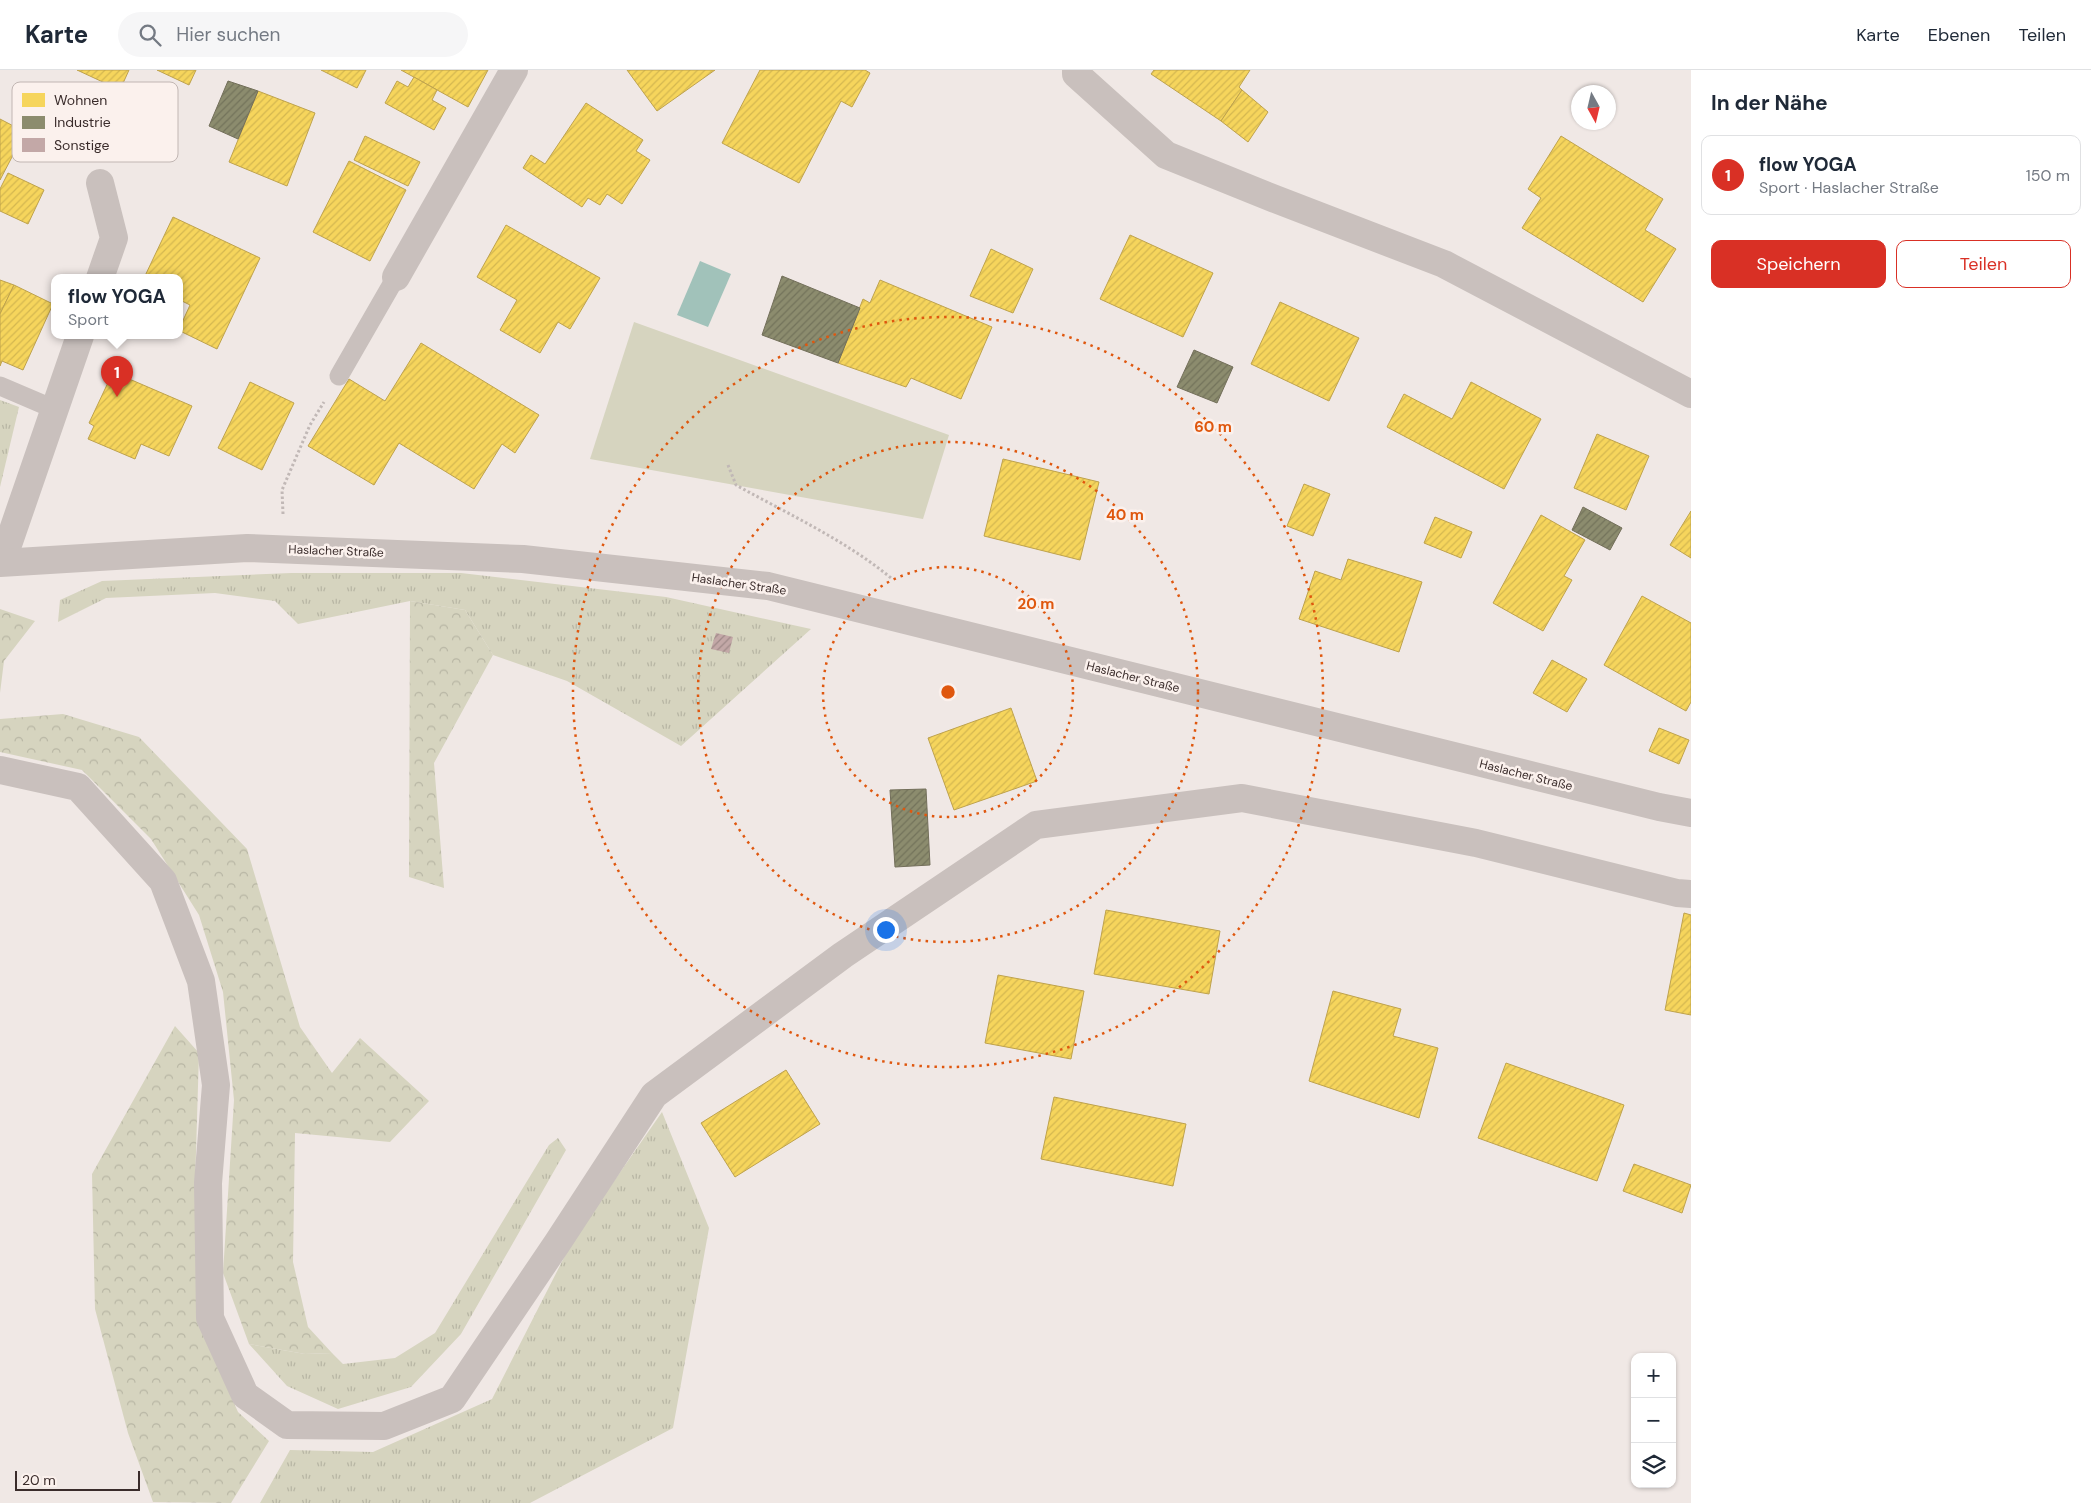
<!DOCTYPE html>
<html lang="de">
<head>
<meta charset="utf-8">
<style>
  :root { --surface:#fff; --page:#f6f6f7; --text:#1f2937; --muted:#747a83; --line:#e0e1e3; --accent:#d93025 }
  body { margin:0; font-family:"DM Sans",sans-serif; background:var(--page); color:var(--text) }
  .controls { position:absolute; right:15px; bottom:15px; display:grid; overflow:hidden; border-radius:10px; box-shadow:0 1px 4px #0004 }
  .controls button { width:45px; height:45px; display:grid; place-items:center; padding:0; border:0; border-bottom:1px solid var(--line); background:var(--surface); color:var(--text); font:25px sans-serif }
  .compass { position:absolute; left:1571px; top:15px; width:45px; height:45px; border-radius:50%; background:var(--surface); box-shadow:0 1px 4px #0004; rotate:172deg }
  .scale { position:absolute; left:15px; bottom:12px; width:125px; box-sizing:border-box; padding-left:5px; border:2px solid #3a2c2b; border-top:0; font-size:14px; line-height:18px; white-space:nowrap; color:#3a2c2b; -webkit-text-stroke:4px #fbf1ed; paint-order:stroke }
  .you { position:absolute; left:885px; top:859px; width:18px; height:18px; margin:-12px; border:4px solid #fff; border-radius:50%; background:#1a73e8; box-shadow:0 0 0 8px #1a73e833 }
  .badge { display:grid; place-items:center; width:32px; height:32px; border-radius:50%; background:var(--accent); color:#fff; font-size:16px; font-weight:700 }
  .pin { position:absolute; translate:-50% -41px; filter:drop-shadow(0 1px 2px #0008) }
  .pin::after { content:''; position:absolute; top:26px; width:18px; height:15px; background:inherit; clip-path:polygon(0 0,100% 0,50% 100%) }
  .popup { position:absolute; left:51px; top:204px; width:132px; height:65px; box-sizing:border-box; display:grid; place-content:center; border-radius:10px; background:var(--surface); filter:drop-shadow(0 1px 4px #0005); font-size:16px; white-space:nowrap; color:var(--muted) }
  .popup b { font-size:19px; color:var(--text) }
  .popup::after { content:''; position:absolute; left:50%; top:100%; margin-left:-10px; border:10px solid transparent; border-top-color:var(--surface) }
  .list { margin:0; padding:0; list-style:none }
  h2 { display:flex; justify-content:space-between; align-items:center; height:65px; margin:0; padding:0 20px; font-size:21px }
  h2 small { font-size:16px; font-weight:400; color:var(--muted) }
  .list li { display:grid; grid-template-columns:32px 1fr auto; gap:15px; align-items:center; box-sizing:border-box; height:80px; margin:0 10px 10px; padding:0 10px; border:1px solid var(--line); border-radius:10px }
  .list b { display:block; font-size:19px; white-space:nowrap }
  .list p { margin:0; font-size:16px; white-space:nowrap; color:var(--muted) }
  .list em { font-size:16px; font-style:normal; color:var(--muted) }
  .actions { display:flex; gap:10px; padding:15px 20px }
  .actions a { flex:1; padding:11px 0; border:1px solid var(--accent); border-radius:10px; text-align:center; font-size:18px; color:var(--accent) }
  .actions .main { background:var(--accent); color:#fff }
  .icon { flex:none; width:28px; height:28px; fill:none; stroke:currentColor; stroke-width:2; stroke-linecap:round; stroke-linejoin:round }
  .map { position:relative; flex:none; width:1691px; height:1433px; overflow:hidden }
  header { display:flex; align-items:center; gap:30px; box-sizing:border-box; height:70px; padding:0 25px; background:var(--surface); border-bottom:1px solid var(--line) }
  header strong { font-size:24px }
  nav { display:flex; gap:28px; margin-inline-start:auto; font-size:18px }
  .search { width:350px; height:45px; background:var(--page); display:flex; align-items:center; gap:12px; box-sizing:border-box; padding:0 18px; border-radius:28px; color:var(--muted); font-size:19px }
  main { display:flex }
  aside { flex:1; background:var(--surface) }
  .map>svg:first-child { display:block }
  .grass { fill:url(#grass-tufts) }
  .forest { fill:url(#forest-crowns) }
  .green { fill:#d6d4bf }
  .water { fill:#a1c2ba }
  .homes { fill:url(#homes-hatch); stroke:#bea24d }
  .industry { fill:url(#industry-hatch); stroke:#736f5a }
  .building { fill:url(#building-hatch) }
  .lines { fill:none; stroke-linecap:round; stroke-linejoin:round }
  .path { stroke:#c1b8b6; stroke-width:3; stroke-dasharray:2.5 2.5; stroke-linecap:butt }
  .service { stroke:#c9c0bd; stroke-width:19 }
  .minor { stroke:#c9c0bd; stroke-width:28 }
  .tertiary { stroke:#c9c0bd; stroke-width:28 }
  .ring { fill:none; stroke:#df570e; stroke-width:2.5; stroke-dasharray:2.5 5 }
  .labels { text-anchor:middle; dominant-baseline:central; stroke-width:5; stroke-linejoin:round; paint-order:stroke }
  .street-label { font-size:12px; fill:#3a2c2b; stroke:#fbf1ed }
  .key { fill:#fbf1ed; stroke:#c1b6b3; stroke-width:1 }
  .key-label { font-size:14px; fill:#3a2c2b }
  .centre { fill:#df570e; stroke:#fbf1ed; stroke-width:2.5 }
  .ring-label { font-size:15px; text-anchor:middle; font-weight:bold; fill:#df570e; stroke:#fbf1ed; stroke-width:5; stroke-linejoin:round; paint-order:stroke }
</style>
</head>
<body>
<header>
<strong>Karte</strong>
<div class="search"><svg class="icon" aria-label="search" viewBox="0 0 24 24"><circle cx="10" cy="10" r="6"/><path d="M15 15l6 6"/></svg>Hier suchen</div>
<nav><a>Karte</a><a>Ebenen</a><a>Teilen</a></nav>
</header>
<main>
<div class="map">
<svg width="1691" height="1433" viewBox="0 0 1691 1433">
  <defs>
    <pattern id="grass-tufts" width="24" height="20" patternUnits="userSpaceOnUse" patternTransform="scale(1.25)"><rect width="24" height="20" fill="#d6d4bf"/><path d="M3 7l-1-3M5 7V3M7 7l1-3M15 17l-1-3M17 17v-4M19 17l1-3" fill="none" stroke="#b8b6a4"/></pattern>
    <pattern id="forest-crowns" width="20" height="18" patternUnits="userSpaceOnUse" patternTransform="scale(1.25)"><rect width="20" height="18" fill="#d6d4bf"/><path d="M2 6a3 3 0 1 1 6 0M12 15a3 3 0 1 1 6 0" fill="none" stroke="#b8b6a4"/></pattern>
    <pattern id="homes-hatch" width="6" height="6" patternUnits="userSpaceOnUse" patternTransform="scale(1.25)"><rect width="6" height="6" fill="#f6d55c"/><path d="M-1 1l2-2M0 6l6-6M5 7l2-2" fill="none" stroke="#d4b750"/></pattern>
    <pattern id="industry-hatch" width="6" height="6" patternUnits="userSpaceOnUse" patternTransform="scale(1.25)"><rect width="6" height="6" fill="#8c8c6e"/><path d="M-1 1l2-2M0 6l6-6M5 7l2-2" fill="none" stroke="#73735b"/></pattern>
    <pattern id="building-hatch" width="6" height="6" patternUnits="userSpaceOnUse" patternTransform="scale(1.25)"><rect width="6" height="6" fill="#c3a8a7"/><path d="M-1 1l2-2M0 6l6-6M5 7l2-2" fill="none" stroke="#9f8988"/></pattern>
  </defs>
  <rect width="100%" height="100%" fill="#f0e8e5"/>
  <!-- grass -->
  <g class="grass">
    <polygon points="0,330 19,337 0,417"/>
    <polygon points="291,503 461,503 666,527 811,559 681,676 567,611 493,585 465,540 410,531 298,554 275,531 215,523 106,528 58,552 60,530 102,511"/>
    <polygon points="662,1042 709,1158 673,1358 530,1433 260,1433 290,1380 373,1382 492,1329 573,1170"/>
    <polygon points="558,1068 566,1080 461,1264 411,1317 338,1339 287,1316 249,1274 305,1284 332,1283 343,1294 395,1288 435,1263 549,1075"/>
  </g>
  <!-- forest -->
  <g class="forest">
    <polygon points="410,531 465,540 493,585 434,693 444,818 409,807"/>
    <polygon points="0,539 35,551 4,591 0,623"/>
    <polygon points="63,644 139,667 247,779 300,957 332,1003 360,968 429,1031 390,1072 295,1063 293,1192 308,1257 332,1283 305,1284 249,1274 223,1203 234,1030 223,922 199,845 151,769 82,700 0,682 0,649"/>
    <polygon points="175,956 199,983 195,1115 198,1253 238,1342 269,1371 231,1433 153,1432 128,1363 95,1239 92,1104"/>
  </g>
  <!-- green -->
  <polygon class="green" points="634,252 949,365 923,449 590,389"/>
  <!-- water -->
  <polygon class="water" points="700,191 731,204 708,257 677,245"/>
  <!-- homes -->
  <g class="homes">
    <polygon points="77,0 129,0 120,20"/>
    <polygon points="157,0 196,0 189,15"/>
    <polygon points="321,0 366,0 357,18"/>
    <polygon points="401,0 488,0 468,37"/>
    <polygon points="627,0 715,0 657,41"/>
    <polygon points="760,0 865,0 870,3 852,37 841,31 799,113 722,73"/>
    <polygon points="1154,0 1250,0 1239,17 1242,20 1221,51 1151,4"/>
    <polygon points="414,7 437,20 432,30 446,38 434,60 385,33 397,11 408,17"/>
    <polygon points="1242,20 1268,42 1248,72 1221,51"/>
    <polygon points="258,21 315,43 287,116 229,92"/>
    <polygon points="586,33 643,70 636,81 650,90 622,134 607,124 600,135 588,128 582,137 523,98 531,85 545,94"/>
    <polygon points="0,49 25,62 0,110"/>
    <polygon points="365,66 420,92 408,116 354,90"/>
    <polygon points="1561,66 1663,129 1645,160 1676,179 1643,232 1522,158 1541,128 1528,119"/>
    <polygon points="349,91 406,120 370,191 313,162"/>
    <polygon points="8,103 44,120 28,154 0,141 0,119"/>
    <polygon points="173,147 260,188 217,279 180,261 180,257 190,235 180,230 180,208 144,208"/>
    <polygon points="506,155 600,208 570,259 558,252 540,283 500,260 517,230 477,207"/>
    <polygon points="1130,165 1213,203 1183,267 1100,229"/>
    <polygon points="991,179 1033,199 1013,243 970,226"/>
    <polygon points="0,210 14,215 0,244"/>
    <polygon points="880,210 992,257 961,329 911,308 906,317 838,293 863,229 870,233"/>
    <polygon points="14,215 53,234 23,300 2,291 0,296 0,244"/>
    <polygon points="1280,232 1359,268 1329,331 1251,294"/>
    <polygon points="421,273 539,345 515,383 502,374 474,419 399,373 374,415 308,376 349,309 385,331"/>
    <polygon points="113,302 192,336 169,386 141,374 135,389 88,369 94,356 89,353"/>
    <polygon points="250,312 294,333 262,400 218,378"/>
    <polygon points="1471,312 1541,349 1504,419 1387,357 1404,324 1452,349"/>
    <polygon points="1597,364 1649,386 1626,440 1574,418"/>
    <polygon points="1003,389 1099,412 1080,490 984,466"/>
    <polygon points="1304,414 1330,424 1313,466 1287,456"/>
    <polygon points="1691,441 1691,488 1670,475"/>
    <polygon points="1541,445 1585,470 1564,506 1572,510 1543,561 1493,533"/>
    <polygon points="1435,447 1472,462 1461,488 1424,473"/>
    <polygon points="1348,489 1422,512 1399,582 1299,549 1315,501 1341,510"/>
    <polygon points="1642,526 1691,553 1691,632 1686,641 1604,595"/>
    <polygon points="1552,590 1587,609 1567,642 1533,623"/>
    <polygon points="1011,638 1037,711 954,740 928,668"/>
    <polygon points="1659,658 1689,670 1679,694 1649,681"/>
    <polygon points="1106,840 1220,861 1209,924 1094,904"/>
    <polygon points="1684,843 1691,845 1691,945 1665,940"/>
    <polygon points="998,905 1084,921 1071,989 985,973"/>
    <polygon points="1333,921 1401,939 1393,966 1438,978 1419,1048 1309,1011"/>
    <polygon points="1506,993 1624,1035 1597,1111 1478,1068"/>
    <polygon points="786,1000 820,1054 735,1107 701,1053"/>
    <polygon points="1054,1027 1186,1054 1173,1116 1041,1089"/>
    <polygon points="1634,1094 1691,1115 1682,1143 1623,1121"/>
  </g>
  <!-- industry -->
  <g class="industry">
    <polygon points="228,11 258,21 238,69 209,56"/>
    <polygon points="782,206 860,238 838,293 762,265"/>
    <polygon points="1194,280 1233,297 1217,333 1177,317"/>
    <polygon points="1583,437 1622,458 1610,480 1572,460"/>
    <polygon points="926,719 930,795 895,797 890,720"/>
  </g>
  <!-- building -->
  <polygon class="building" points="716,563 733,567 729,583 711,579"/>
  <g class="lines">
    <!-- path -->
    <g class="path">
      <path d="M728,395L736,415C788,444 845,470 891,508"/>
      <polyline points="283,444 282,420 310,355 324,332"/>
    </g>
    <!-- service -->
    <g class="service">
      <polyline points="339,306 396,207"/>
      <polyline points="0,316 54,339"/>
    </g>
    <!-- minor -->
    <g class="minor">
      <polyline points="1076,0 1076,4 1166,85 1275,129 1444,194 1691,324"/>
      <polyline points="100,113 114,168 100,208"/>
      <polyline points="396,207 514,0"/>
      <polyline points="2,492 80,266"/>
      <polyline points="0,700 78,717 163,811 201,911 216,1015 208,1113 210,1248 245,1325 287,1355 384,1356 452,1329 558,1172 654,1025 843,885 1036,755 1242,728 1476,773 1677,823 1691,824"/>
    </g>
    <!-- tertiary -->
    <polyline class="tertiary" points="0,493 247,478 523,489 768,516 1659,737 1691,743"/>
  </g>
  <!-- distance rings -->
  <g class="ring">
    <circle cx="948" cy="622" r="125"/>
    <circle cx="948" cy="622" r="250"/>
    <circle cx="948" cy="622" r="375"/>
  </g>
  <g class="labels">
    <!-- street labels -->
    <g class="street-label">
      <text transform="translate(336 481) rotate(2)">Haslacher Straße</text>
      <text transform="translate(739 514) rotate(8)">Haslacher Straße</text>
      <text transform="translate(1133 607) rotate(14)">Haslacher Straße</text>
      <text transform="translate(1526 705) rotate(14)">Haslacher Straße</text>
    </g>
  </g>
  <!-- legend -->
  <rect x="12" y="12" width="166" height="80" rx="8" class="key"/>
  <rect x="22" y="23" width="23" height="14" fill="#f6d55c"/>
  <rect x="22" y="46" width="23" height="13" fill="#8c8c6e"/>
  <rect x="22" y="68" width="23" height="14" fill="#c3a8a7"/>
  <g class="key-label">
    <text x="54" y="35">Wohnen</text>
    <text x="54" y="57">Industrie</text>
    <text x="54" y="80">Sonstige</text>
  </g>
  <circle cx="948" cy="622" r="8" class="centre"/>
  <g class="ring-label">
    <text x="1213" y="362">60 m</text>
    <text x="1125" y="450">40 m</text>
    <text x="1036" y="539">20 m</text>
  </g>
</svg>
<div class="controls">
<button>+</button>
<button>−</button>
<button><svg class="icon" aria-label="layers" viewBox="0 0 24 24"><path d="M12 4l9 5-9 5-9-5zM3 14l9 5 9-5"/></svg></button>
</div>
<svg class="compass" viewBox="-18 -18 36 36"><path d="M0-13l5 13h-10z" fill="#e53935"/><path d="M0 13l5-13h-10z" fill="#747a83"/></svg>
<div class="scale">20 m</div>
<div class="you"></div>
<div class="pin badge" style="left:117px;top:327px">1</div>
<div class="popup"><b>flow YOGA</b>Sport</div>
</div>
<aside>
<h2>In der Nähe<small></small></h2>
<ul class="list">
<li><span class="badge">1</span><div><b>flow YOGA</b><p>Sport · Haslacher Straße</p></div><em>150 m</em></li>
</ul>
<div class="actions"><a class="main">Speichern</a><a>Teilen</a></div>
</aside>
</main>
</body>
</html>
